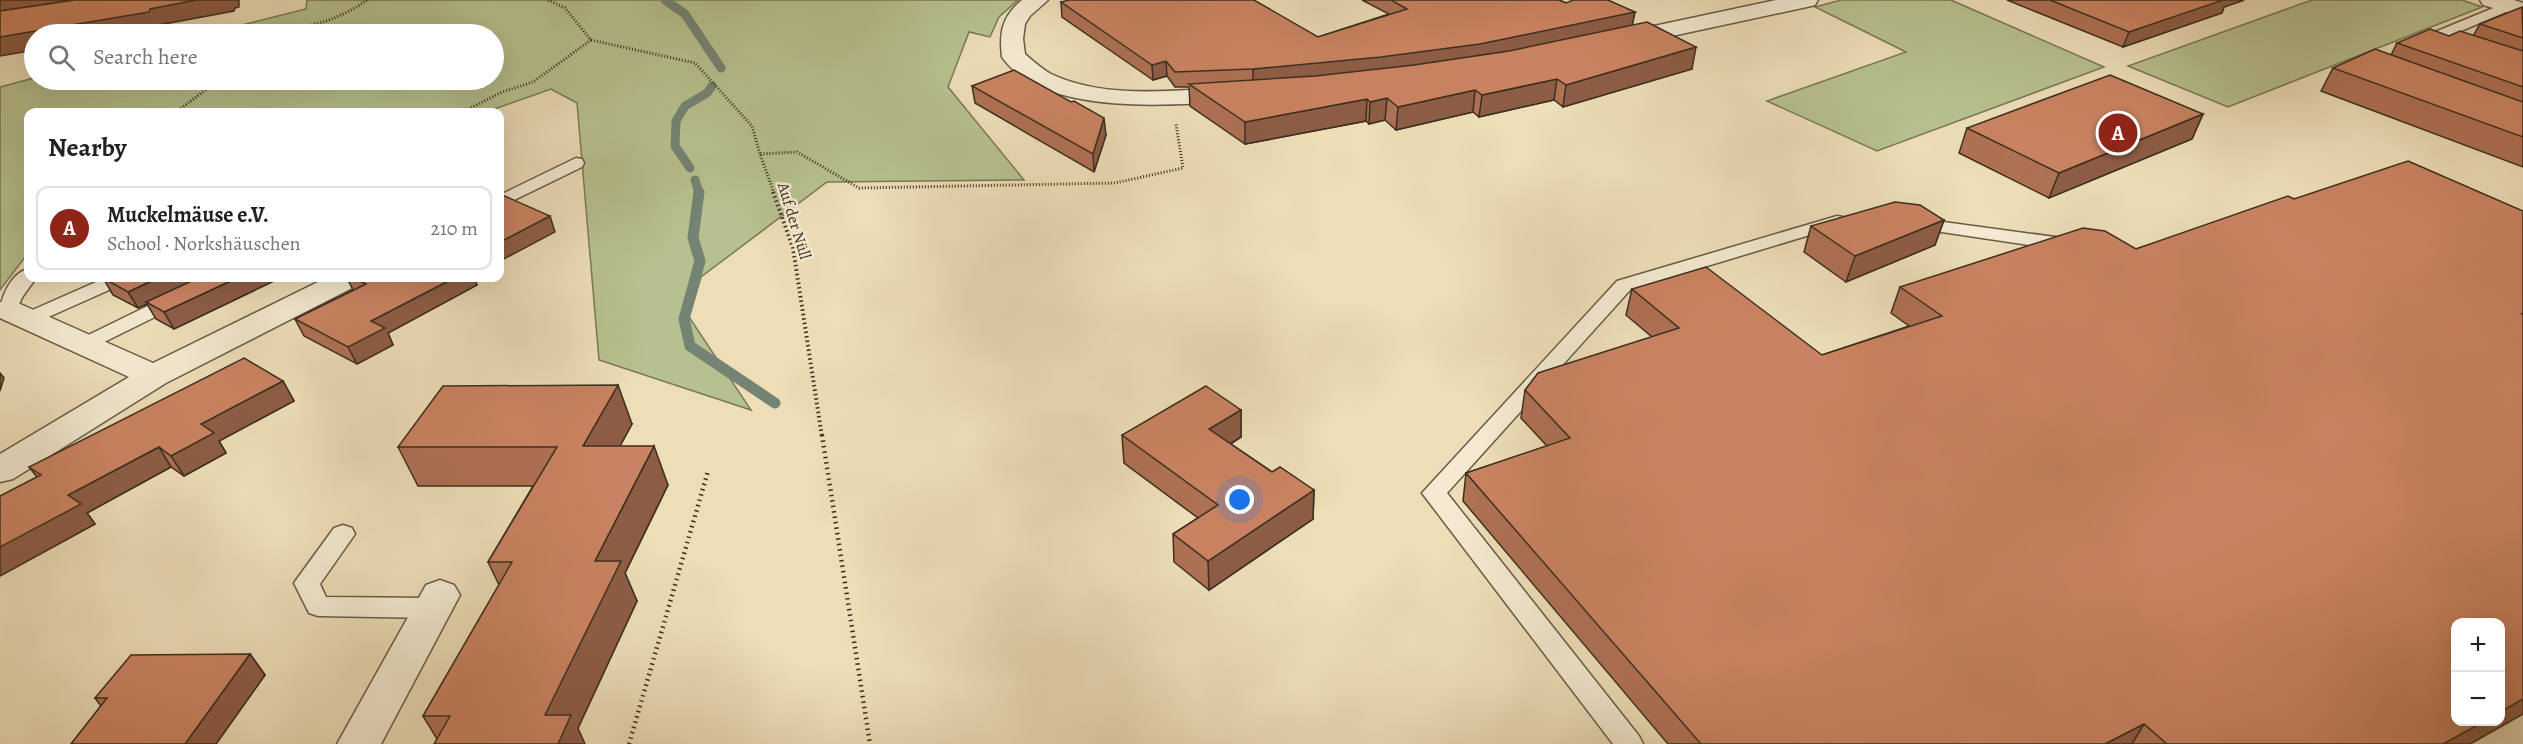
<!DOCTYPE html>
<html lang="en">
<head>
<meta charset="utf-8">
<style>
  :root { --surface:#fff; --page:#f2f2f2; --text:#202124; --muted:#757577; --line:#e0e0e0; --accent:#8f2418 }
  body { margin:0; font-family:Alegreya,serif; background:var(--page); color:var(--text) }
  .controls { position:absolute; right:18px; bottom:18px; display:grid; overflow:hidden; border-radius:12px; box-shadow:0 6px 24px #0002 }
  .controls button { width:54px; height:54px; display:grid; place-items:center; padding:0; border:0; border-bottom:2px solid var(--line); background:var(--surface); color:var(--text); font:30px sans-serif }
  .you { position:absolute; left:1240px; top:500px; width:21px; height:21px; margin:-15px; border:4px solid #fff; border-radius:50%; background:#1a73e8; box-shadow:0 0 0 9px #1a73e833 }
  .badge { display:grid; place-items:center; width:39px; height:39px; border-radius:50%; background:var(--accent); color:#fff; font-size:20px; font-weight:700 }
  .pin { position:absolute; translate:-50% -50%; border:3px solid #fff; box-shadow:0 2px 6px #0006 }
  .list { margin:0; padding:0; list-style:none }
  h2 { display:flex; justify-content:space-between; align-items:center; height:78px; margin:0; padding:0 24px; font-size:26px }
  h2 small { font-size:20px; font-weight:400; color:var(--muted) }
  .list li { display:grid; grid-template-columns:39px 1fr auto; gap:18px; align-items:center; box-sizing:border-box; height:84px; margin:0 12px 12px; padding:0 12px; border:2px solid var(--line); border-radius:12px }
  .list b { display:block; font-size:22px; white-space:nowrap }
  .list p { margin:0; font-size:20px; white-space:nowrap; color:var(--muted) }
  .list em { font-size:20px; font-style:normal; color:var(--muted) }
  .icon { flex:none; width:33px; height:33px; fill:none; stroke:currentColor; stroke-width:2; stroke-linecap:round; stroke-linejoin:round }
  .map { position:relative; flex:none; width:2523px; height:744px; overflow:hidden }
  .search { position:absolute; background:var(--surface); box-shadow:0 6px 24px #0002; left:24px; top:24px; width:480px; height:66px; display:flex; align-items:center; gap:15px; box-sizing:border-box; padding:0 21px; border-radius:33px; color:var(--muted); font-size:22px }
  .panel { position:absolute; background:var(--surface); box-shadow:0 6px 24px #0002; left:24px; top:108px; width:480px; height:174px; border-radius:12px }
  .map>svg:first-child { display:block }
  .green { fill:#b7c18f; stroke:#7a7857; stroke-width:1.5 }
  .lines { fill:none; stroke-linecap:round; stroke-linejoin:round }
  .stream-far1 { stroke:#748374; stroke-width:9 }
  .stream { stroke:#748374; stroke-width:11 }
  .service-casing { stroke:#685a45; stroke-width:3 }
  .minor-casing { stroke:#685a45; stroke-width:3 }
  .path-far2 { stroke:#3c2e1f; stroke-width:3; stroke-dasharray:1 2; stroke-linecap:butt }
  .path-far1 { stroke:#3c2e1f; stroke-width:4; stroke-dasharray:1.5 3; stroke-linecap:butt }
  .path { stroke:#3c2e1f; stroke-width:4.5; stroke-dasharray:1.5 4; stroke-linecap:butt }
  .service { fill:#f3ead1; fill-rule:evenodd }
  .minor { fill:#f3ead1; fill-rule:evenodd }
  .wall { fill:#ae7154; stroke:#3c2e1f; stroke-width:1.5 }
  .shaded-wall { fill:#8d5c45; stroke:#3c2e1f; stroke-width:1.5 }
  .building { fill:#ca8362; stroke:#3c2e1f; stroke-width:1.5 }
  .labels { text-anchor:middle; dominant-baseline:central; stroke-width:5; stroke-linejoin:round; paint-order:stroke }
  .street-label { font-size:16px; fill:#3c2e1f; stroke:#f3ead1 }
</style>
</head>
<body>
<div class="map">
<svg width="2523" height="744" viewBox="0 0 2523 744">
  <rect width="100%" height="100%" fill="#eddeb8"/>
  <filter id="stains"><feTurbulence type="fractalNoise" baseFrequency=".00333" numOctaves="4"/><feColorMatrix values="0 0 0 0 .2 0 0 0 0 .09 0 0 0 0 .02 0 0 0 .5 -.17"/></filter>
  <radialGradient id="worn" r=".72"><stop offset=".6" stop-color="#630" stop-opacity="0"/><stop offset="1" stop-color="#630" stop-opacity=".3"/></radialGradient>
  <!-- green -->
  <g class="green">
    <polygon points="307,0 1018,0 999,17 990,37 969,32 948,87 1024,180 827,182 701,277 689,317 751,410 599,360 577,103 551,89 486,112 28,112 28,253 0,290 0,87 34,78 494,80 494,34 206,34 306,9"/>
    <polygon points="1841,0 1951,0 2104,67 1877,151 1767,101 1906,52 1815,7"/>
    <polygon points="2312,0 2462,0 2482,7 2228,107 2128,66"/>
  </g>
  <g class="lines">
    <!-- stream-far1 -->
    <g class="stream-far1">
      <polyline points="665,0 685,14 721,68"/>
      <polyline points="690,168 675,146 676,121 685,106 707,93 712,86"/>
      <polyline points="695,180 699,193"/>
    </g>
    <!-- stream -->
    <polyline class="stream" points="699,192 693,238 700,261 684,319 690,346 775,403"/>
    <!-- service casing -->
    <g class="service-casing">
      <g id="service">
        <polygon points="2508,2 2515,6 2513,9 2423,47 2418,48 2411,44 2413,41"/>
        <polygon points="576,158 582,159 584,163 582,167 500,207 500,195"/>
        <polygon points="1837,216 1843,217 1846,221 1843,225 1631,289 1447,493 1639,736 1643,744 1613,744 1422,493 1617,281"/>
        <polygon points="1914,218 2070,239 2077,241 2079,245 2077,249 2070,251 1908,227 1905,223 1908,219"/>
        <path d="M28,269V278H36L23,296L14,314H0C0,298 11,273 28,269Z"/>
        <polygon points="105,278 130,278 127,282 35,323 21,323 18,319 21,315"/>
        <polygon points="205,278 229,278 226,282 90,349 83,351 76,349 73,345 76,341"/>
        <polygon points="343,525 352,528 355,534 320,584 326,597 433,598 442,601 446,608 442,615 433,618 318,616 309,613 294,583 334,528"/>
      </g>
    </g>
    <!-- minor casing -->
    <g class="minor-casing">
      <g id="minor">
        <path d="M1022,0H1048L1030,16L1025,24L1023,39L1025,54C1033,61 1042,69 1051,74C1106,100 1176,90 1234,87L1243,89L1246,94L1243,99L1234,101C1170,105 1044,117 1002,57C999,33 1002,16 1022,0Z"/>
        <polygon points="1776,0 1818,0 1815,5 1807,7 1621,47 1613,45 1609,40 1613,35 1621,33"/>
        <polygon points="2480,0 2514,0 2523,3 2523,17 2483,5"/>
        <polygon points="326,278 364,278 360,284 166,383 13,479 0,482 0,454 129,377 0,318 0,302 7,301 18,303 153,363"/>
        <polygon points="440,580 454,585 460,595 381,744 337,744 426,585"/>
      </g>
    </g>
    <!-- path-far2 -->
    <g class="path-far2">
      <polyline points="548,0 565,8 591,40 695,63 752,126 760,154"/>
      <path d="M271,34C285,25 296,28 311,25C331,21 350,12 367,0"/>
      <polyline points="176,112 219,80"/>
      <polyline points="463,112 502,92 533,82 591,40"/>
      <polyline points="774,193 760,154 797,152 859,188 1115,183 1183,168 1176,124"/>
    </g>
    <!-- path-far1 -->
    <polyline class="path-far1" points="773,192 793,248 822,437"/>
    <!-- path -->
    <g class="path">
      <polyline points="822,435 870,744"/>
      <polyline points="629,744 708,471"/>
    </g>
    <!-- service -->
    <use href="#service" class="service"/>
    <!-- minor -->
    <use href="#minor" class="minor"/>
  </g>
  <!-- wall -->
  <g class="wall">
    <polygon points="1362,0 1559,0 1566,3 1635,12 1632,25 1692,69 1563,107 1554,100 1479,117 1473,112 1396,130 1385,120 1369,124 1366,121 1245,144 1190,106 1189,87 1175,87 1167,76 1153,80 1062,17 1061,2 1318,37 1389,14"/>
    <polygon points="2007,0 2244,0 2224,7 2222,13 2123,47"/>
    <polygon points="2523,7 2523,167 2321,91 2333,68 2391,55 2397,43 2449,36 2473,36 2480,24"/>
    <polygon points="972,86 1106,135 1094,172 975,103"/>
    <polygon points="2203,114 2192,139 2049,198 1959,153 1967,128"/>
    <polygon points="2294,199 2523,211 2523,714 2470,744 1668,744 1463,501 1466,473 1547,446 1521,418 1525,390 1652,337 1626,315 1632,289 1822,355 1909,326 1891,313 1900,287 2136,249"/>
    <polygon points="1944,220 1935,245 1846,282 1804,252 1811,226"/>
    <polygon points="103,278 280,278 174,329 156,319 147,304 138,308 113,295"/>
    <polygon points="347,278 474,278 477,285 388,333 393,345 357,364 304,336 295,319 353,290"/>
    <polygon points="283,381 294,401 219,441 226,453 184,476 171,467 87,513 95,524 0,576 0,496 37,477 29,467"/>
    <polygon points="1241,410 1241,437 1231,444 1272,472 1314,490 1313,519 1209,590 1174,562 1173,534 1198,518 1124,463 1122,435"/>
    <polygon points="632,424 620,446 668,485 625,573 637,601 578,728 437,739 423,716 499,585 488,562 533,486 418,486 398,447"/>
    <polygon points="250,654 265,675 216,744 71,744 101,706 95,698"/>
  </g>
  <!-- shaded-wall -->
  <g class="shaded-wall">
    <polygon points="0,0 73,0 0,11"/>
    <polygon points="196,0 239,0 239,7 235,8 234,11 159,25 158,28 122,34 34,34 34,50 0,56 0,37"/>
    <polygon points="2219,0 2244,0 2224,7 2222,13 2123,47 2129,32"/>
    <polygon points="1635,12 1632,26 1479,59 1253,84 1253,69"/>
    <polygon points="1696,47 1692,69 1563,107 1566,85"/>
    <polygon points="1166,61 1167,76 1153,80 1152,65"/>
    <polygon points="1557,79 1554,100 1479,117 1482,95"/>
    <polygon points="1475,90 1473,112 1396,130 1398,107"/>
    <polygon points="1387,98 1385,120 1369,124 1370,102"/>
    <polygon points="1367,99 1366,121 1245,144 1245,122"/>
    <polygon points="2203,114 2192,139 2049,198 2059,173"/>
    <polygon points="1104,118 1106,135 1094,172 1093,154"/>
    <polygon points="550,216 555,232 500,261 500,242"/>
    <polygon points="1944,220 1935,245 1846,282 1855,256"/>
    <polygon points="158,278 201,278 146,302 147,304 138,308 128,292"/>
    <polygon points="237,278 280,278 174,329 164,312"/>
    <polygon points="454,278 474,278 477,285 388,333 393,345 357,364 348,347 371,321"/>
    <polygon points="0,373 4,378 0,391"/>
    <polygon points="283,381 294,401 219,441 226,453 184,476 171,456 201,424"/>
    <polygon points="618,385 632,424 599,485 583,446"/>
    <polygon points="1241,410 1241,437 1210,456 1209,429"/>
    <polygon points="654,446 668,485 625,573 637,601 578,728 585,744 558,744 545,715 595,561"/>
    <polygon points="159,447 171,467 87,513 95,524 0,576 0,547 68,495"/>
    <polygon points="1314,490 1313,519 1209,590 1208,561"/>
    <polygon points="250,654 265,675 216,744 185,744"/>
    <polygon points="2523,699 2523,714 2470,744 2443,744 2483,722 2500,722 2500,712"/>
    <polygon points="2144,724 2132,744 2105,744"/>
  </g>
  <!-- building -->
  <g class="building">
    <polygon points="75,0 196,0 150,9 149,12 0,37 0,11"/>
    <polygon points="1069,0 1254,0 1318,37 1407,9 1391,0 1559,0 1566,3 1573,0 1608,0 1635,12 1480,44 1381,57 1253,69 1175,72 1166,61 1152,65 1061,2"/>
    <polygon points="2050,0 2223,0 2129,32"/>
    <polygon points="2522,7 2523,38 2480,24"/>
    <polygon points="1647,22 1696,47 1566,85 1557,79 1482,95 1475,90 1398,107 1387,98 1370,102 1367,99 1245,122 1189,84 1315,76 1414,65 1509,51"/>
    <polygon points="2430,29 2449,36 2460,31 2523,51 2523,87 2397,43"/>
    <polygon points="2375,49 2523,102 2523,137 2333,68"/>
    <polygon points="1014,70 1071,102 1074,101 1104,118 1093,154 972,86"/>
    <polygon points="2110,75 2203,114 2059,173 1967,128"/>
    <polygon points="2408,161 2523,211 2523,313 2521,314 2523,314 2523,699 2500,712 2500,622 2456,622 2456,722 2483,722 2443,744 2167,744 2144,724 2105,744 1701,744 1466,473 1570,438 1525,390 1538,373 1679,328 1632,289 1706,267 1822,355 1942,316 1900,287 2083,228 2105,231 2136,249 2288,196 2294,199"/>
    <polygon points="500,194 550,216 500,242"/>
    <polygon points="1895,202 1920,205 1944,220 1855,256 1811,226"/>
    <polygon points="103,278 158,278 128,292"/>
    <polygon points="198,278 237,278 164,312 146,302"/>
    <polygon points="353,278 454,278 371,321 385,328 348,347 295,319 366,284"/>
    <polygon points="244,358 283,381 201,424 214,433 171,456 159,447 68,495 81,504 0,547 0,496 41,475 29,467"/>
    <polygon points="618,385 583,446 654,446 595,561 621,561 545,715 571,715 558,744 434,744 450,716 423,716 512,562 488,562 557,447 398,447 443,386"/>
    <polygon points="1206,386 1241,410 1209,429 1272,472 1280,467 1314,490 1208,561 1173,534 1218,505 1122,435"/>
    <polygon points="250,654 185,744 71,744 107,698 95,698 131,655"/>
  </g>
  <g class="labels">
    <!-- street labels -->
    <g class="street-label">
      <text transform="translate(794 221) rotate(73)">Auf der Nüll</text>
    </g>
  </g>
  <rect width="100%" height="100%" filter="url(#stains)"/>
  <rect width="100%" height="100%" fill="url(#worn)"/>
</svg>
<div class="controls">
<button>+</button>
<button>−</button>
</div>
<div class="you"></div>
<div class="pin badge" style="left:2118px;top:133px">A</div>
<div class="search"><svg class="icon" aria-label="search" viewBox="0 0 24 24"><circle cx="10" cy="10" r="6"/><path d="M15 15l6 6"/></svg>Search here</div>
<section class="panel">
<h2>Nearby<small></small></h2>
<ul class="list">
<li><span class="badge">A</span><div><b>Muckelmäuse e.V.</b><p>School · Norkshäuschen</p></div><em>210 m</em></li>
</ul>
</section>
</div>
</body>
</html>
